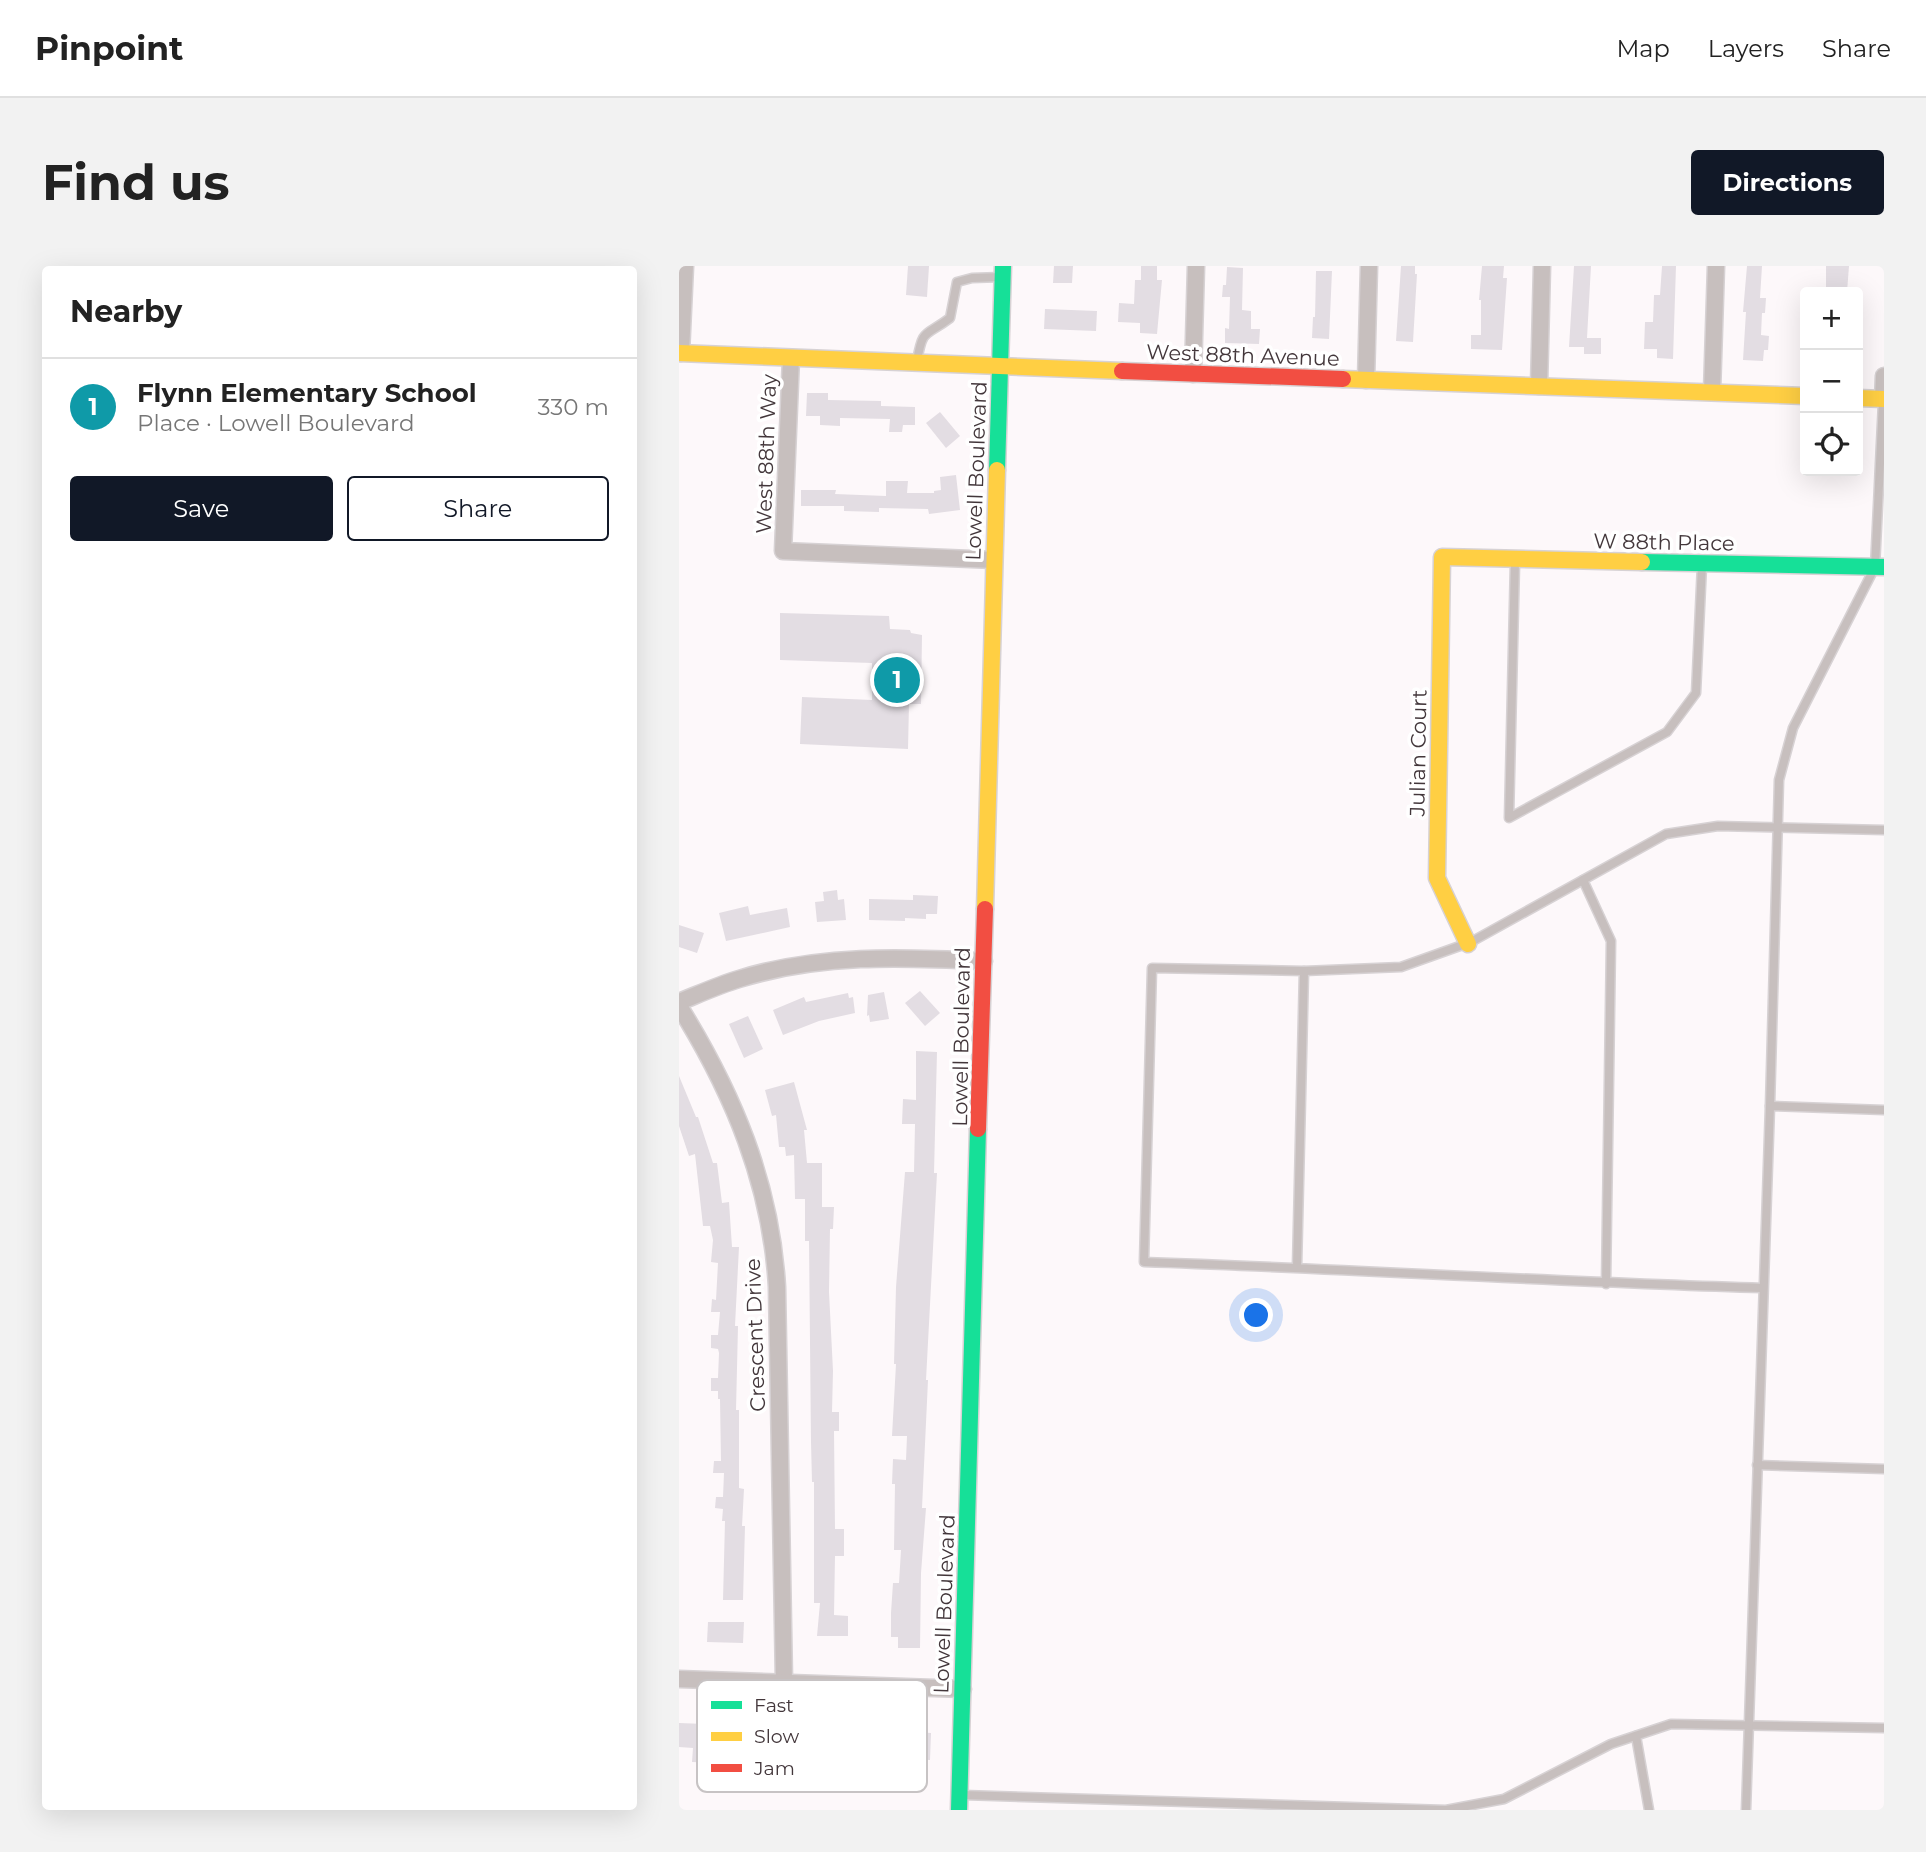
<!DOCTYPE html>
<html lang="en">
<head>
<meta charset="utf-8">
<style>
  :root { --surface:#fff; --page:#f2f2f2; --text:#222; --muted:#767676; --line:#e0e0e0; --accent:#111827 }
  body { margin:0; font-family:Montserrat,sans-serif; background:var(--page); color:var(--text) }
  .controls { position:absolute; right:21px; top:21px; display:grid; overflow:hidden; border-radius:7px; box-shadow:0 7px 28px #0002 }
  .controls button { width:63px; height:63px; display:grid; place-items:center; padding:0; border:0; border-bottom:2px solid var(--line); background:var(--surface); color:var(--text); font:35px sans-serif }
  .you { position:absolute; left:578px; top:1050px; width:24px; height:24px; margin:-18px; border:5px solid #fff; border-radius:50%; background:#1a73e8; box-shadow:0 0 0 10px #1a73e833 }
  .badge { display:grid; place-items:center; width:46px; height:46px; border-radius:50%; background:var(--accent); color:#fff; font-size:23px; font-weight:700 }
  .pin { position:absolute; translate:-50% -50%; border:4px solid #fff; box-shadow:0 2px 7px #0006 }
  .list { margin:0; padding:0; list-style:none }
  h2 { display:flex; justify-content:space-between; align-items:center; height:91px; margin:0; padding:0 28px; font-size:30px }
  h2 small { font-size:23px; font-weight:400; color:var(--muted) }
  .list li { display:grid; grid-template-columns:46px 1fr auto; gap:21px; align-items:center; box-sizing:border-box; height:98px; padding:0 28px; border-top:2px solid var(--line) }
  .list b { display:block; font-size:26px; white-space:nowrap }
  .list p { margin:0; font-size:23px; white-space:nowrap; color:var(--muted) }
  .list em { font-size:23px; font-style:normal; color:var(--muted) }
  .actions { display:flex; gap:14px; padding:21px 28px }
  .actions a { flex:1; padding:16px 0; border:2px solid var(--accent); border-radius:7px; text-align:center; font-size:24px; color:var(--accent) }
  .actions .main { background:var(--accent); color:#fff }
  .icon { flex:none; width:38px; height:38px; fill:none; stroke:currentColor; stroke-width:2; stroke-linecap:round; stroke-linejoin:round }
  .map { position:relative; flex:none; width:1205px; height:1544px; overflow:hidden; border-radius:7px }
  header { display:flex; align-items:center; gap:42px; box-sizing:border-box; height:98px; padding:0 35px; background:var(--surface); border-bottom:2px solid var(--line) }
  header strong { font-size:33px }
  nav { display:flex; gap:38px; margin-inline-start:auto; font-size:24px }
  .intro { display:flex; align-items:center; justify-content:space-between; box-sizing:border-box; height:168px; padding:0 42px }
  h1 { margin:0; font-size:49px }
  .button { padding:18px 32px; border-radius:7px; background:var(--accent); color:#fff; font-size:24px; font-weight:700 }
  main { display:flex; gap:42px; padding:0 42px }
  aside { flex:1; background:var(--surface); border-radius:7px; box-shadow:0 7px 28px #0002 }
  .map>svg:first-child { display:block }
  .building { fill:#e3dde3 }
  .lines { fill:none; stroke-linecap:round; stroke-linejoin:round }
  .lane-casing { stroke:#d7d2d4; stroke-width:11 }
  .street-casing { stroke:#d7d2d4; stroke-width:19 }
  .fast-casing { stroke:#d7d2d4; stroke-width:19 }
  .slow-casing { stroke:#d7d2d4; stroke-width:19 }
  .jam-casing { stroke:#d7d2d4; stroke-width:19 }
  .lane { stroke:#c7bfbe; stroke-width:8 }
  .street { stroke:#c7bfbe; stroke-width:16 }
  .fast { stroke:#16e098; stroke-width:16 }
  .slow { stroke:#ffcf43; stroke-width:16 }
  .jam { stroke:#f24e42; stroke-width:16 }
  .labels { text-anchor:middle; dominant-baseline:central; stroke-width:7; stroke-linejoin:round; paint-order:stroke }
  .street-label { font-size:21px; fill:#43373b; stroke:#fff }
  .key { fill:#fff; stroke:#c7c3c4; stroke-width:2 }
  .key-label { font-size:19px; fill:#43373b }
</style>
</head>
<body>
<header>
<strong>Pinpoint</strong>
<nav><a>Map</a><a>Layers</a><a>Share</a></nav>
</header>
<div class="intro"><h1>Find us</h1><a class="button">Directions</a></div>
<main>
<aside>
<h2>Nearby<small></small></h2>
<ul class="list">
<li><span class="badge" style="background:#0f9aa8">1</span><div><b>Flynn Elementary School</b><p>Place · Lowell Boulevard</p></div><em>330 m</em></li>
</ul>
<div class="actions"><a class="main">Save</a><a>Share</a></div>
</aside>
<div class="map">
<svg width="1205" height="1544" viewBox="0 0 1205 1544">
  <rect width="100%" height="100%" fill="#fdf8fa"/>
  <!-- building -->
  <g class="building">
    <polygon points="229,0 250,0 248,31 227,29"/>
    <polygon points="375,0 394,0 393,17 374,17"/>
    <polygon points="462,0 478,0 478,14 483,14 478,68 461,67 461,57 439,56 440,37 455,38 456,14 462,14"/>
    <polygon points="722,0 736,0 736,8 738,8 734,76 717,75"/>
    <polygon points="803,0 825,0 824,12 828,12 823,84 792,83 792,69 802,69 802,34 800,34"/>
    <polygon points="895,0 912,0 908,72 922,72 922,88 905,88 905,81 890,81"/>
    <polygon points="983,0 997,0 994,93 978,92 978,83 965,83 966,56 974,56 975,29 981,29"/>
    <polygon points="1068,0 1083,0 1081,32 1087,32 1086,47 1083,47 1082,69 1090,70 1089,84 1085,84 1084,95 1064,94 1067,46 1064,46"/>
    <polygon points="1147,0 1170,0 1168,26 1147,26"/>
    <polygon points="548,1 564,2 563,44 572,45 572,63 581,63 580,78 546,77 546,62 550,63 551,31 543,31 544,19 547,19"/>
    <polygon points="637,5 653,5 650,73 633,72 634,51 636,51"/>
    <polygon points="366,43 418,45 417,65 365,63"/>
    <polygon points="128,127 149,127 149,134 202,135 202,140 236,141 236,159 224,159 223,166 210,166 211,153 161,152 161,160 141,159 141,150 127,150"/>
    <polygon points="261,146 281,170 267,182 247,157"/>
    <polygon points="277,209 281,244 250,248 249,243 200,242 200,246 165,245 165,240 122,240 122,224 157,224 156,228 207,230 207,215 229,215 228,227 255,227 255,225 262,224 261,211"/>
    <polygon points="101,347 210,350 211,363 231,364 232,367 243,369 242,438 230,438 229,483 121,478 123,431 193,434 193,397 101,394"/>
    <polygon points="158,624 159,634 165,633 167,654 138,656 136,636 145,635 144,626"/>
    <polygon points="234,629 259,630 258,648 247,648 247,653 226,652 226,655 190,654 190,633 234,634"/>
    <polygon points="69,640 71,649 108,642 111,661 47,675 40,647"/>
    <polygon points="0,659 25,667 18,687 0,681"/>
    <polygon points="241,725 261,747 246,760 226,737"/>
    <polygon points="205,726 210,753 191,756 190,749 188,750 189,729"/>
    <polygon points="169,727 170,732 174,731 176,747 140,755 104,769 94,744 125,731 127,736"/>
    <polygon points="69,750 84,783 65,792 50,758"/>
    <polygon points="237,785 258,786 255,907 258,907 247,1114 249,1114 243,1242 247,1242 242,1307 241,1382 219,1382 219,1371 212,1371 212,1347 214,1317 220,1317 222,1284 215,1284 216,1218 213,1218 214,1193 227,1194 228,1170 213,1170 217,1098 215,1098 217,1021 226,906 235,906 236,858 223,858 224,833 237,834"/>
    <polygon points="0,810 17,851 19,851 34,897 38,897 43,937 50,936 53,981 60,981 56,1060 59,1060 57,1144 60,1144 60,1222 65,1223 63,1260 66,1260 64,1334 44,1334 46,1255 43,1255 44,1243 36,1242 37,1231 44,1231 45,1207 34,1207 35,1195 42,1195 41,1133 39,1133 39,1125 32,1125 32,1112 39,1112 40,1087 39,1083 32,1082 32,1069 39,1069 41,1046 32,1046 33,1033 37,1034 39,997 32,996 34,974 31,960 24,960 16,888 10,890 0,860"/>
    <polygon points="115,816 128,864 125,864 128,897 143,897 143,941 155,941 154,963 151,963 150,1026 154,1105 153,1146 160,1146 160,1165 155,1165 156,1263 165,1263 165,1290 156,1290 155,1349 169,1350 169,1370 138,1370 141,1337 135,1337 135,1216 133,1216 132,1176 130,975 126,975 126,933 116,933 115,889 107,890 106,881 100,881 97,849 93,850 86,824"/>
    <polygon points="29,1356 65,1356 64,1377 28,1376"/>
    <polygon points="0,1457 131,1462 131,1464 174,1467 174,1464 188,1464 188,1460 212,1461 212,1464 252,1467 251,1494 211,1492 211,1497 192,1497 192,1486 90,1483 89,1494 73,1493 73,1483 50,1482 50,1484 44,1484 43,1497 13,1496 14,1482 0,1481"/>
  </g>
  <g class="lines">
    <!-- lane casing -->
    <g class="lane-casing">
      <g id="lane">
        <path d="M238,95C244,61 246,71 271,52L278,16L293,12L323,11"/>
        <polyline points="836,296 830,552 988,466 1017,427 1023,299"/>
        <polyline points="904,614 932,675 927,1018"/>
        <polyline points="625,705 722,701 792,676 987,568 1039,560 1205,564"/>
        <polyline points="1091,840 1100,514 1114,462 1196,301 1204,136"/>
        <path d="M618,1001L625,705L473,702L465,996C671,1003 877,1016 1084,1022"/>
        <polyline points="1078,1199 1205,1203"/>
        <polyline points="957,1470 970,1544"/>
        <polyline points="284,1529 767,1544 825,1533 932,1478 992,1458 1205,1462"/>
        <polyline points="1067,1544 1091,840 1205,844"/>
      </g>
    </g>
    <!-- street casing -->
    <g class="street-casing">
      <g id="street">
        <polyline points="2,87 6,0"/>
        <polyline points="112,92 104,285 315,294"/>
        <polyline points="514,108 517,0"/>
        <polyline points="687,114 690,0"/>
        <polyline points="860,120 863,0"/>
        <polyline points="1033,126 1037,0"/>
        <polyline points="1204,133 1205,110"/>
        <path d="M0,736C20,728 40,719 60,713C140,688 222,691 305,695"/>
        <path d="M0,740C54,827 92,917 98,1021L105,1416"/>
        <polyline points="0,1413 284,1423"/>
      </g>
    </g>
    <!-- fast casing -->
    <g class="fast-casing">
      <g id="fast">
        <polyline points="318,204 324,0"/>
        <polyline points="963,296 1205,301"/>
        <polyline points="280,1544 299,863"/>
      </g>
    </g>
    <!-- slow casing -->
    <g class="slow-casing">
      <g id="slow">
        <polyline points="0,87 443,105"/>
        <polyline points="664,113 1126,130"/>
        <polyline points="1179,132 1205,133"/>
        <polyline points="306,643 318,204"/>
        <polyline points="789,678 758,612 763,291 963,296"/>
      </g>
    </g>
    <!-- jam casing -->
    <g class="jam-casing">
      <g id="jam">
        <polyline points="443,105 664,113"/>
        <polyline points="299,863 306,643"/>
      </g>
    </g>
    <!-- lane -->
    <use href="#lane" class="lane"/>
    <!-- street -->
    <use href="#street" class="street"/>
    <!-- fast -->
    <use href="#fast" class="fast"/>
    <!-- slow -->
    <use href="#slow" class="slow"/>
    <!-- jam -->
    <use href="#jam" class="jam"/>
  </g>
  <g class="labels">
    <!-- street labels -->
    <g class="street-label">
      <text transform="translate(564 89) rotate(2)">West 88th Avenue</text>
      <text transform="translate(87 188) rotate(-88)">West 88th Way</text>
      <text transform="translate(297 205) rotate(-88)">Lowell Boulevard</text>
      <text transform="translate(985 276) rotate(1)">W 88th Place</text>
      <text transform="translate(739 487) rotate(-89)">Julian Court</text>
      <text transform="translate(282 771) rotate(-89)">Lowell Boulevard</text>
      <text transform="translate(76 1069) rotate(-92)">Crescent Drive</text>
      <text transform="translate(265 1338) rotate(-88)">Lowell Boulevard</text>
    </g>
  </g>
  <!-- legend -->
  <rect x="18" y="1414" width="230" height="112" rx="10" class="key"/>
  <rect x="32" y="1435" width="31" height="8" fill="#16e098"/>
  <rect x="32" y="1466" width="31" height="9" fill="#ffcf43"/>
  <rect x="32" y="1498" width="31" height="8" fill="#f24e42"/>
  <g class="key-label">
    <text x="75" y="1446">Fast</text>
    <text x="75" y="1477">Slow</text>
    <text x="75" y="1509">Jam</text>
  </g>
</svg>
<div class="controls">
<button>+</button>
<button>−</button>
<button><svg class="icon" aria-label="locate" viewBox="0 0 24 24"><circle cx="12" cy="12" r="6"/><path d="M12 2v4M12 18v4M2 12h4M18 12h4"/></svg></button>
</div>
<div class="you"></div>
<div class="pin badge" style="left:218px;top:414px;background:#0f9aa8">1</div>
</div>
</main>
</body>
</html>
